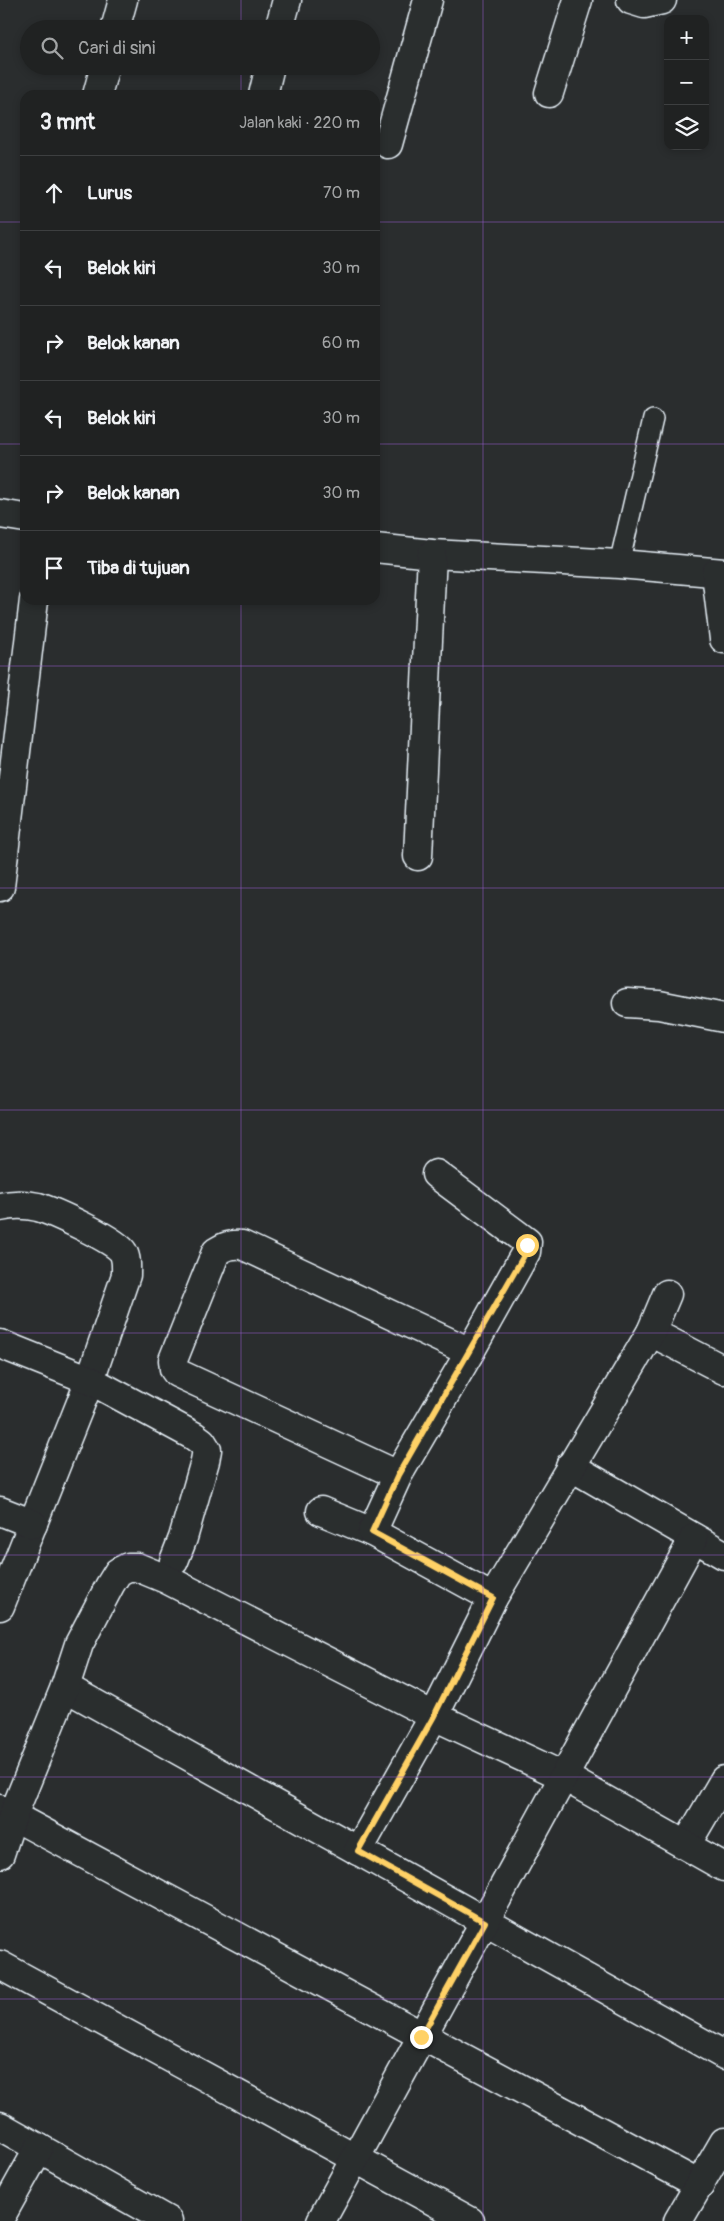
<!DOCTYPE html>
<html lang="id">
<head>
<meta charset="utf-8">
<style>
  :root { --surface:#202222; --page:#282a2a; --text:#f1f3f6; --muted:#a2a4a5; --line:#3d3f40 }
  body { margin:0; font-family:Pangolin,sans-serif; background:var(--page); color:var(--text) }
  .controls { position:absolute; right:15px; top:15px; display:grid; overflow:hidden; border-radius:10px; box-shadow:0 2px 8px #0003 }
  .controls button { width:45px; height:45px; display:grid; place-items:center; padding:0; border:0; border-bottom:1px solid var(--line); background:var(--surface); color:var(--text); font:25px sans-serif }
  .stop { position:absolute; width:15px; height:15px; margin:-11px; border:4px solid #ffd166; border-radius:50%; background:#fff }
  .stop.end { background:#ffd166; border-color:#fff; box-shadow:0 1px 5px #0008 }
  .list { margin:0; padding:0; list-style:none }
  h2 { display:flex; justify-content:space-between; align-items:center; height:65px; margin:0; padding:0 20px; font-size:21px }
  h2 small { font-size:16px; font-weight:400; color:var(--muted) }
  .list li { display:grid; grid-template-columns:32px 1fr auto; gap:15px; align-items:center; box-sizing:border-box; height:75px; padding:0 20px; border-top:1px solid var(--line) }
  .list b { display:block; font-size:19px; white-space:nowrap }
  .list em { font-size:16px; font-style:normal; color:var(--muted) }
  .icon { flex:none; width:28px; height:28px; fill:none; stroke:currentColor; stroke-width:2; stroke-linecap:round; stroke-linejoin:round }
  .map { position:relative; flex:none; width:724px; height:2221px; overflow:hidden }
  .search { position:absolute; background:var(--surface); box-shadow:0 2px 8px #0003; left:20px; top:20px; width:360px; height:55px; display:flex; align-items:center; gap:12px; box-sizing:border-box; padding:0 18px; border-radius:28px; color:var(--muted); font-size:19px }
  .panel { position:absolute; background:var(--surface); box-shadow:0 2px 8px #0003; left:20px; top:90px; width:360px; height:515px; border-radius:15px }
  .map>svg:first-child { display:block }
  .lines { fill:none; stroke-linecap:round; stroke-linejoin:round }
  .service-casing { stroke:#e8f1f8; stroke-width:22 }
  .minor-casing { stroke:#e8f1f8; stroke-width:31 }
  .service { stroke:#2a2d2e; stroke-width:19 }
  .minor { stroke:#2a2d2e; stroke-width:28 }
  .route { stroke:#ffd166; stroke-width:6 }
  .grid { fill:none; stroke:#965dcd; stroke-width:1; stroke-opacity:0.55 }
</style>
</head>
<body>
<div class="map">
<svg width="724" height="2221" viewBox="0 0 724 2221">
  <rect width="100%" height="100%" fill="#2a2d2e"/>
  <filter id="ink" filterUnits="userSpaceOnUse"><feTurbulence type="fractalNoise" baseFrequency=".02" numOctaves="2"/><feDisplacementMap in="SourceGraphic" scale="10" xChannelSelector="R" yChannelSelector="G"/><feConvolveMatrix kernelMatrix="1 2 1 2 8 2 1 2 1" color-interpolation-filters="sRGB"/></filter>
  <g filter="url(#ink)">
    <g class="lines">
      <!-- service casing -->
      <g class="service-casing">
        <polyline id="service" points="619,564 653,419"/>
      </g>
      <!-- minor casing -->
      <g class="minor-casing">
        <g id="minor">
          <polyline points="631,0 644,4 662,0"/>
          <polyline points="115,29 123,0"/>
          <polyline points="279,29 287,0"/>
          <polyline points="549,93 578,0"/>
          <polyline points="97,95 105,66"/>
          <polyline points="263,95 270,66"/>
          <polyline points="388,144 428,0"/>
          <polyline points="0,514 25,518"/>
          <polyline points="375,548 432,554 619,564 724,573"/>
          <polyline points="716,573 724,639"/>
          <polyline points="418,856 432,554"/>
          <polyline points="0,887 34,600"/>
          <polyline points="627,1003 659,1005 724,1018"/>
          <polyline points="436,1174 527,1242 526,1252 470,1352"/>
          <path d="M0,1207C13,1204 25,1204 38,1207C52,1211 118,1241 123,1252C127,1259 126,1268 126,1275L90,1380L0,1606"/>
          <polyline points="651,1332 724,1370"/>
          <polyline points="0,1344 90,1380 194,1436 202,1442 207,1450 205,1461 183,1538 174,1561"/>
          <polyline points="570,1466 724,1555"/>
          <polyline points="0,1511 33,1524"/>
          <polyline points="321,1511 372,1532 493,1598"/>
          <path d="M372,1532L398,1475L470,1352L242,1245C231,1244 225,1246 216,1252L173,1360L174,1369L177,1373L398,1475"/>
          <polyline points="65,1687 724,2055"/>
          <polyline points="0,1809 700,2185"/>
          <polyline points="686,1845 724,1780"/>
          <polyline points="358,1851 434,1716 493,1598 651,1332 667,1294"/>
          <polyline points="0,1854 13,1815 65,1687 79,1644 110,1585 118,1572 128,1567 137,1567 166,1579 434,1716 563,1776 724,1867"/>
          <polyline points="0,1965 470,2221"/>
          <polyline points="0,2126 168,2221"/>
          <polyline points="0,2218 39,2148"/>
          <polyline points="321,2221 694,1538"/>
          <polyline points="678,2221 724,2142"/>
        </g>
      </g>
      <!-- service -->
      <use href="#service" class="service"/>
      <!-- minor -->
      <use href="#minor" class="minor"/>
    </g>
  </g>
  <g class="lines" filter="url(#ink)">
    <!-- route -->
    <polyline class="route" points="421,2037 485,1922 358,1851 434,1716 493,1598 372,1532 398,1475 526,1252 527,1245"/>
  </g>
  <!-- grid -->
  <path class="grid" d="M241,0V29M483,0V2221M241,66V95M0,222H25M375,222H724M0,444H25M375,444H724M241,600V2221M0,666H724M0,888H724M0,1110H724M0,1333H724M0,1555H724M0,1777H724M0,1999H724"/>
</svg>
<div class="controls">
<button>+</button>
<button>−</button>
<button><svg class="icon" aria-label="layers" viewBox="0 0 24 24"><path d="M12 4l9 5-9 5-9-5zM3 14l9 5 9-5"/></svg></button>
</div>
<div class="stop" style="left:527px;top:1245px"></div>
<div class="stop end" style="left:421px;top:2037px"></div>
<div class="search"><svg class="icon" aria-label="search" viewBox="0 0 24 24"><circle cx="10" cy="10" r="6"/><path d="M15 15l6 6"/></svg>Cari di sini</div>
<section class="panel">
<h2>3 mnt<small>Jalan kaki · 220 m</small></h2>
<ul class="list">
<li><svg class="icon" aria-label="ahead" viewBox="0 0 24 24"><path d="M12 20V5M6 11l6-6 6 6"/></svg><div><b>Lurus</b></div><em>70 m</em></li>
<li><svg class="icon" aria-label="left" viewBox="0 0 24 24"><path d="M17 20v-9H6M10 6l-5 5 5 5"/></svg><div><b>Belok kiri</b></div><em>30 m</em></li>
<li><svg class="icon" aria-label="right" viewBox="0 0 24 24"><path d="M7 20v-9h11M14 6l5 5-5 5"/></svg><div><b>Belok kanan</b></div><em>60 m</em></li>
<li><svg class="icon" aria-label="left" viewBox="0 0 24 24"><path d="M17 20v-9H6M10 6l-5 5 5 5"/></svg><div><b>Belok kiri</b></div><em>30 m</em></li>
<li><svg class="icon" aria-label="right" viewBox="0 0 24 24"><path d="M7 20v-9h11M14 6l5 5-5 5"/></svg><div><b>Belok kanan</b></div><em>30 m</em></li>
<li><svg class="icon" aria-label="arrive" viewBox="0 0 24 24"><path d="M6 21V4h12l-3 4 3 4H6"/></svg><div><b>Tiba di tujuan</b></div></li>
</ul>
</section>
</div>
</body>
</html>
